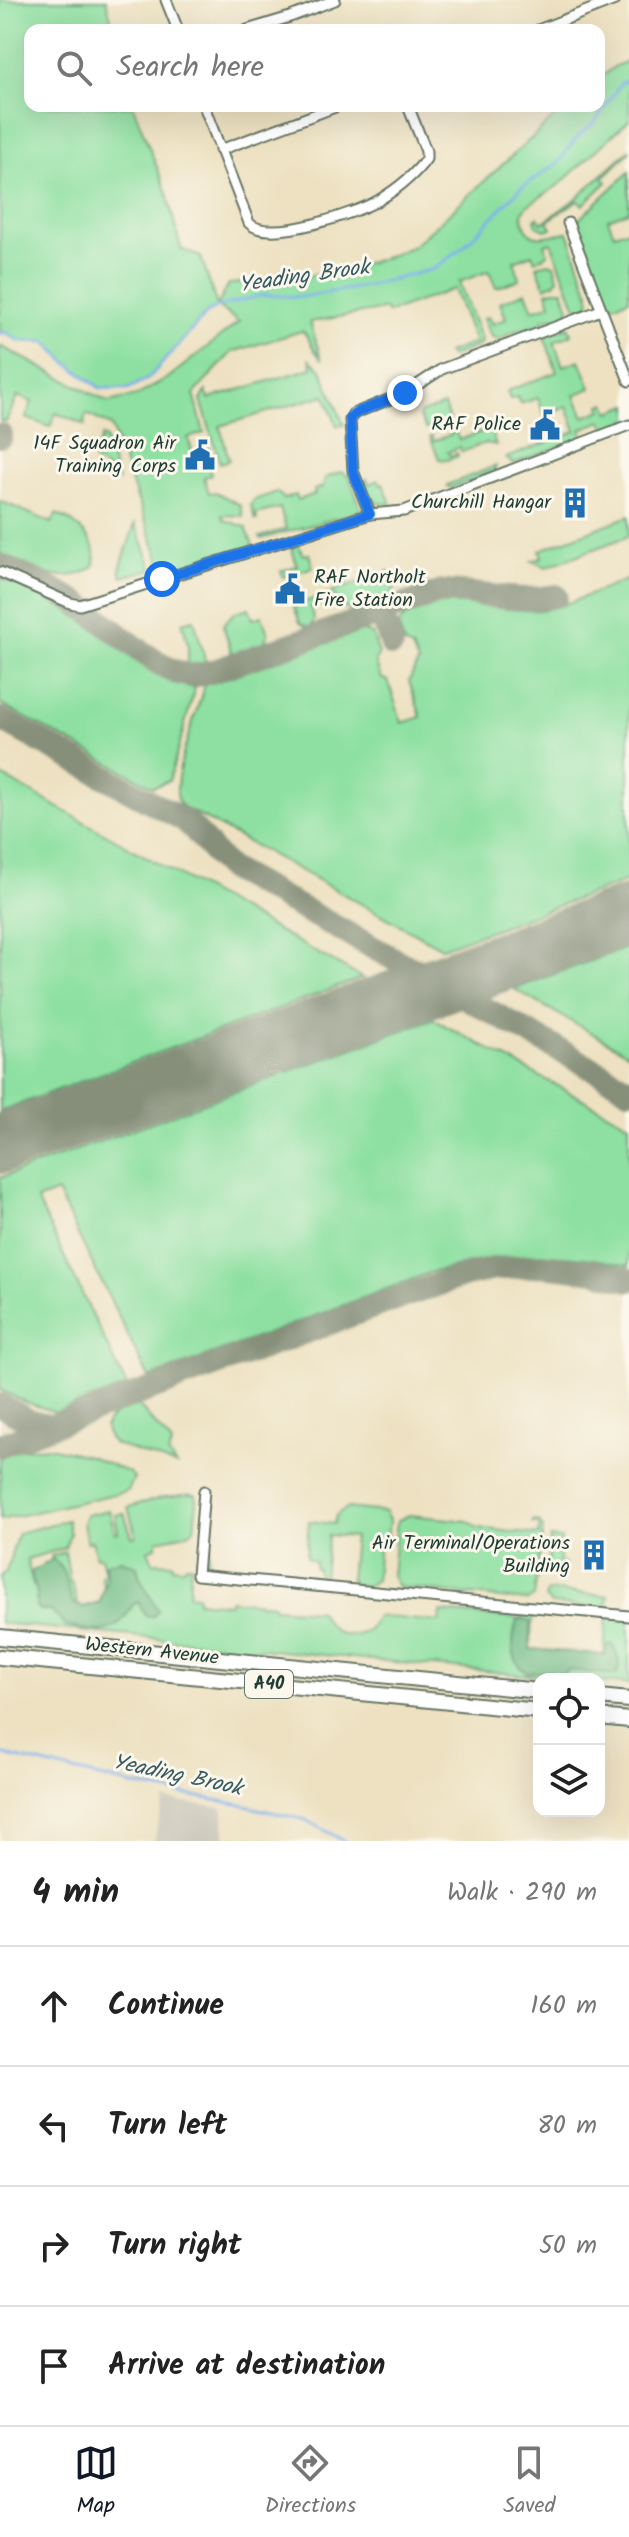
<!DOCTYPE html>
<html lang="en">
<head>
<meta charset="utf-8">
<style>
  :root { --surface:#fff; --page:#f6f6f6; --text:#222; --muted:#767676; --line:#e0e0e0; --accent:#111827 }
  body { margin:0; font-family:Kalam,sans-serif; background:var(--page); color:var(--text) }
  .controls { position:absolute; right:24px; bottom:24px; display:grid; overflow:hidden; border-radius:16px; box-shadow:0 8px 32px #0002 }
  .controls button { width:72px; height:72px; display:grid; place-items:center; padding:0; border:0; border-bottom:2px solid var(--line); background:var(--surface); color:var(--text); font:40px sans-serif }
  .stop { position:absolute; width:24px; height:24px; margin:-18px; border:6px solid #1a73e8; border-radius:50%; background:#fff }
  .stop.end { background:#1a73e8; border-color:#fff; box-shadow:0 2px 8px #0008 }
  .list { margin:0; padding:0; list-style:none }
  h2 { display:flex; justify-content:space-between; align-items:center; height:104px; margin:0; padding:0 32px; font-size:34px }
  h2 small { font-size:26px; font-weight:400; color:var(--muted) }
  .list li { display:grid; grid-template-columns:52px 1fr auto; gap:24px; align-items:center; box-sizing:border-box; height:120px; padding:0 32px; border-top:2px solid var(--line) }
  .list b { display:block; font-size:30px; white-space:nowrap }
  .list em { font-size:26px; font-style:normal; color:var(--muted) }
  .icon { flex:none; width:44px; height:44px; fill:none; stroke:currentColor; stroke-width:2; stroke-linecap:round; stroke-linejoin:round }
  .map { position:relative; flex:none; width:629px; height:1841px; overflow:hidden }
  .search { position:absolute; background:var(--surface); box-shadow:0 8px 32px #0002; left:24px; right:24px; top:24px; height:88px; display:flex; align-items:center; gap:20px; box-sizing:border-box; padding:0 28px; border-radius:16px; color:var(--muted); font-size:30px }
  .sheet { height:584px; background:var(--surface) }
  nav { display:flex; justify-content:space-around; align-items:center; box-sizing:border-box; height:112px; border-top:2px solid var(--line); background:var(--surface); font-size:22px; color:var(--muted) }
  nav a { display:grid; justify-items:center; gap:4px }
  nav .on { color:var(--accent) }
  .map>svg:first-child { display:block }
  .industrial { fill:#c7c5b8 }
  .green { fill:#8de0a1; stroke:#568e6a; stroke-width:2 }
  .forest { fill:#72be87; stroke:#487e5e; stroke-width:2 }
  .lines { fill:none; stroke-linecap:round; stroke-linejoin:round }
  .stream { stroke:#7eb0ea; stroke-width:3 }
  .taxiway { stroke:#868f7a; stroke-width:24 }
  .runway { stroke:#868f7a; stroke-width:60 }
  .minor-casing { stroke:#677665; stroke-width:13 }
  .trunk-casing { stroke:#677665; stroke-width:18 }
  .minor { stroke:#fff; stroke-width:9 }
  .trunk { stroke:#fff; stroke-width:14 }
  .route { stroke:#1a73e8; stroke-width:10 }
  .labels { text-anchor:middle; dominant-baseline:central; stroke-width:6; stroke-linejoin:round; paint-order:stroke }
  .shield { fill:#fbf7ec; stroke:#61756b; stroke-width:2 }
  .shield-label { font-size:18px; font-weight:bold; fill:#1f3d34 }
  .poi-label { font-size:20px; fill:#1f3d34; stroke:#fbf7ec; text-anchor:end }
  .street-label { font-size:20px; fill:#1f3d34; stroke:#fbf7ec }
  .water-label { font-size:22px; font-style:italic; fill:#375a62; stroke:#fbf7ec }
</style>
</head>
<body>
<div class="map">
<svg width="629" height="1841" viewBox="0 0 629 1841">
  <rect width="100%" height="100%" fill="#fbf7ec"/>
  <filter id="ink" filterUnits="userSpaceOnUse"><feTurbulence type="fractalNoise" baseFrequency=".0125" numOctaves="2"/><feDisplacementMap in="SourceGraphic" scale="16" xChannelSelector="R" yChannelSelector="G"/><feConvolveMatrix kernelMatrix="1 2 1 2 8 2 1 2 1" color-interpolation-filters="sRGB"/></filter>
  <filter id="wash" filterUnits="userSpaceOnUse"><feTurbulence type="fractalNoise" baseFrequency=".006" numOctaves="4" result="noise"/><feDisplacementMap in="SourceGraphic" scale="32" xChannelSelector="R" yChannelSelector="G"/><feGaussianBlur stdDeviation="1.8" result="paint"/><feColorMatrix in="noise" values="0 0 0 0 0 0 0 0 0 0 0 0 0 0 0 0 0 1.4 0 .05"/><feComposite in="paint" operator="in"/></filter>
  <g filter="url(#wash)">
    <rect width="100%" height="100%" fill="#ede1c1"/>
    <!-- industrial -->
    <polygon class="industrial" points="165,1800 222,1808 226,1841 153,1841"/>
    <!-- green -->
    <g class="green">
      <path d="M0,0H106L114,30H30V106H133L167,193L181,249L201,257L217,306L229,284C292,279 356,273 413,246L567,106H599V79L615,66L629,61V120L560,184L527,206L522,214C527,247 546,235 568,232L590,296L589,305L580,309L575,305L551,242L545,244L548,254L535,261L532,254L514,261L520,279L496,288L489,271L459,282L481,340L480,345L451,357L447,353L475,343L454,289L387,313L385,309L310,322L321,358C311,349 309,335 302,331L232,352L194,394L204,433L188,438L198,469L210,465L204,444L208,443L214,465L209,467L211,475L204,477L209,493L216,492L240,505L243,516L222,515L224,520L246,527L253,546L175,572L163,569L111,426L87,414L84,420L85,425L56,413L50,427L26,418L32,402L18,396L6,422L0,421V346L108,402L136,396L168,378L239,322L217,307L206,314L148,379L128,389L100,388L66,362L46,342L19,341L5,332L0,334Z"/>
      <polygon points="629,150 629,152 603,178 607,182 583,205 578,200 548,221 552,228 545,230 537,226 535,219 538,217 542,223 577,198"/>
      <polygon points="629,172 629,211 608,219 614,234 629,229 629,299 606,308 574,224"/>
      <polygon points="549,263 554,265 558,278 555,283 545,287 537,266"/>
      <polygon points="554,290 563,290 569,308 566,315 545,319 538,325 512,332 497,340 490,335 483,319 488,317 492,324 506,319 500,302 526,292 533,310 551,304 547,292"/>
      <polygon points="568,327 572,334 554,342 563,366 580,360 591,388 575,395 584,417 602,410 601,405 606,403 610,412 629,405 629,420 606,428 602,421 581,429 584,437 513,464 506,458 576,431 567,406 544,415 538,398 520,404 517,397 510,399 507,391 557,372 544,336"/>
      <polygon points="310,360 321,369 344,425 337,426 325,395 220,426 229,460 220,463 201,400 206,391 209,399 312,368"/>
      <polygon points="444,405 449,420 426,429 419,416 421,413"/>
      <polygon points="454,428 459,440 490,429 496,445 485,443 462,452 460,447 448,452 450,456 457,453 458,456 448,460 439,459 430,437 432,436 434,441 452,434 451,429"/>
      <polygon points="102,436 105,438 118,481 108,470 93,460"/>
      <polygon points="496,466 494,472 452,488 447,487 447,485"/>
      <polygon points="341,472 349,476 361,508 358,512 262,539 260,537 286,529 280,508 256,514 257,520 255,520 251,505 254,500 277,492 284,499 296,495 298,500 315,494 314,490 323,487 325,478"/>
      <polygon points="367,479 369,484 379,480 380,484 383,483 391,504 377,503 372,498 369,498 363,484"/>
      <path d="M0,501L52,523L56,514C76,521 101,544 94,566C81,577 66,577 50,575L0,554Z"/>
      <polygon points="629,516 629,536 546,567 532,561 542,558 540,550"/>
      <polygon points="135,524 153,569 122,577 120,569"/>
      <polygon points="298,544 303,555 309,554 313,567 283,577 281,571 297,566 291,546"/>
      <polygon points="389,571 395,587 389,599 354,611 341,607 332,592 325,598 326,602 311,607 314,619 312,626 308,627 300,623 294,606"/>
      <polygon points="0,578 41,595 70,612 173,683 195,688 169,781 153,787 0,704"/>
      <path d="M629,579V880L442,948L200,816C193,812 183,809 179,802C169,783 198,708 205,685L361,630L372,634L379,654L375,661L381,678L388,681L402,723L421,717L409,681L418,663L412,648L405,645L398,625C428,584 499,614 541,610C566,607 604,588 629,579Z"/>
      <polygon points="249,608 253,619 262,616 268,634 263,644 232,654 223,625 235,612"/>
      <polygon points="194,619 206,663 188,665 188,644 182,622"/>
      <polygon points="0,775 45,800 362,978 0,1111"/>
      <polygon points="629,947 629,1054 514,989"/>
      <path d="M433,1019L629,1124V1266C555,1248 502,1254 429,1273L149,1378L57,1192L37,1200L127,1387L56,1412L25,1402L0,1390V1178Z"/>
      <path d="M138,1405L172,1444L168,1454L176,1465L114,1444C91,1421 119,1411 138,1405Z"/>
      <polygon points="49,1447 89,1456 130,1473 134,1478 128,1491 0,1520 0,1457 20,1449"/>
      <path d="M191,1494L196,1495L197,1500L194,1529L186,1534L157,1540L156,1547L148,1550L153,1562L173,1563V1567L185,1568L186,1565H191L189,1595L198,1596L197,1601L229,1604L230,1600L273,1604V1608L319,1611C328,1626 336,1637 354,1635C369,1633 371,1630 377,1616L440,1622L441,1612L522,1619L524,1609L533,1611L530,1649L604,1655L607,1617L629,1619V1684L599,1682V1679H564L0,1623V1577L6,1572L18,1533L67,1520L70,1534L65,1548L27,1559L33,1586L57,1581L51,1556L65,1552L70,1583H72L78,1606L83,1607L100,1602L104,1588L101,1576L105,1574L101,1557H96L92,1541L87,1542L83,1523L86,1515L109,1510L115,1533L118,1532L115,1515L124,1513L132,1537L136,1536L128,1507L165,1497Z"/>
      <polygon points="213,1508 208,1564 202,1556 206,1517"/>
      <polygon points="347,1508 385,1512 389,1520 387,1541 379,1541 376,1580 367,1586 356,1585 350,1580 354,1537 328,1535 324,1577 318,1576 318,1569 315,1568 315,1562 306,1557 309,1521 334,1524 336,1515"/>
      <polygon points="409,1515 468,1521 478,1528 538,1535 540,1524 532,1523 533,1521 539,1522 543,1528 534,1597 527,1601 398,1587 392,1575 397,1521"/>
      <polygon points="550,1538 561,1539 559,1563 565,1564 564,1573 552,1571 548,1565"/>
      <polygon points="552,1591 608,1596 607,1609 551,1604 545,1598 547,1593"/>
    </g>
    <!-- forest -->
    <g class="forest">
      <path d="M53,1559C67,1568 66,1590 74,1604L83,1607L100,1602L106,1580L105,1563L121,1560L137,1566L140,1578L158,1611L153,1616L147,1617L138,1602C130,1605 131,1609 126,1616C109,1638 91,1631 66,1626L51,1611L39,1610L36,1607L37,1593L31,1572Z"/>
      <path d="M525,1619L530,1622V1649L604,1655L608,1645H613C617,1654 622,1666 616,1675L568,1670L563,1674L557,1675L551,1671L527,1673C508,1659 512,1640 517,1620Z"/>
    </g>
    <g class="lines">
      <!-- stream -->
      <g class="stream">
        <polyline points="0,334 5,332 19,341 46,342 66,362 100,388 128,389 148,379 206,314 217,307 263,295 302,297 367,286 434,269 463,247 522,187 558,163 576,138 595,122 621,83 629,80"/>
        <polyline points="0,1754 138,1786 237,1804 306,1820 344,1841"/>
      </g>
      <!-- taxiway -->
      <g class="taxiway">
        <polyline points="0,435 1,436"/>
        <path d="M0,565C27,577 54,588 79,604C108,622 151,666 183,674C194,677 203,674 214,671L442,592C483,592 515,604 556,596"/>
        <polyline points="381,613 392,645"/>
        <path d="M0,719L184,820C202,835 212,854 230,869L403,964C433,977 460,976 491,965"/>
        <polyline points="476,970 465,981 464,994 468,999 629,1089"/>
        <polyline points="412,995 434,989 457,993"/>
        <polyline points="0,1405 28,1420 51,1426"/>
        <polyline points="0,1445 384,1303 466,1275 494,1269 541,1265 596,1271 629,1280"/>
      </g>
      <!-- runway -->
      <polyline class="runway" points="0,1144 629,915"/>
    </g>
  </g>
  <g filter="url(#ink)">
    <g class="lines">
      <!-- minor casing -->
      <g class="minor-casing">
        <g id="minor">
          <polyline points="166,0 178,30"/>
          <polyline points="247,30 290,17 335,0"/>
          <polyline points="538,30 615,0"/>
          <path d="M204,106L249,223C268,244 357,213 379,200C397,189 414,176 426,159V151L408,106"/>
          <polyline points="220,150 338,106"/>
          <polyline points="568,223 629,381"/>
          <polyline points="370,514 353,471 350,420 353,414 405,393 442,369 601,310"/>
          <polyline points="0,572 70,603 80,605 370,514 404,511 629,425"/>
          <polyline points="204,1491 197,1575 629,1616"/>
        </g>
      </g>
      <!-- trunk casing -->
      <g class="trunk-casing">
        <g id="trunk">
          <polyline points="0,1637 539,1691"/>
          <polyline points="0,1657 539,1711"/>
          <polyline points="599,1697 629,1700"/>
          <polyline points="599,1717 629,1720"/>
        </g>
      </g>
      <!-- minor -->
      <use href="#minor" class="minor"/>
      <!-- trunk -->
      <use href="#trunk" class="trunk"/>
    </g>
  </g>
  <g class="lines" filter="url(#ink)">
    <!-- route -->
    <polyline class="route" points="162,579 370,514 353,471 350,417 358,412 405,393"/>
  </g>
  <!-- icons -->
  <defs>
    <g id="civic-bare" transform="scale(2.4)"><path d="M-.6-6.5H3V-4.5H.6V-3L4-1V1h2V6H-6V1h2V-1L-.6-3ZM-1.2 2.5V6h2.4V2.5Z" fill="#1f6fb2" stroke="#fbf7ec" stroke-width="2.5" paint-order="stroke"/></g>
    <g id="building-bare" transform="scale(2.4)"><path d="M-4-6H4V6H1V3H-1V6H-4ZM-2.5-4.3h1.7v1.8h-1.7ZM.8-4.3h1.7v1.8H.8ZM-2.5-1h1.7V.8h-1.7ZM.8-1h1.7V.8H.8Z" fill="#1f6fb2" stroke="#fbf7ec" stroke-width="2.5" paint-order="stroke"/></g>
  </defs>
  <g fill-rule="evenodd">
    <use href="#civic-bare" x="545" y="425"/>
    <use href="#civic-bare" x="200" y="455"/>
    <use href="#building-bare" x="575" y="503"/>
    <use href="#civic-bare" x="290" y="589"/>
    <use href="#building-bare" x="594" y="1555"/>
  </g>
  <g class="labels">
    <!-- shield labels -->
    <rect class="shield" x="245" y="1670" width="48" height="28" rx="6"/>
    <g class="shield-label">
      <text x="269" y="1684">A40</text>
    </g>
    <!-- poi labels -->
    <g class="poi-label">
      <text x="521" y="425">RAF Police</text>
      <text x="176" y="444">14F Squadron Air<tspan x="176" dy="23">Training Corps</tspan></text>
      <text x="551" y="503">Churchill Hangar</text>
      <text x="314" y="578" text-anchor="start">RAF Northolt<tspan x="314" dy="23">Fire Station</tspan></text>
      <text x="570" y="1544">Air Terminal/Operations<tspan x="570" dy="23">Building</tspan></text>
    </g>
    <!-- street labels -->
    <g class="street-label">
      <text transform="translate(152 1652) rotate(6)">Western Avenue</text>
    </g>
    <!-- water labels -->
    <g class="water-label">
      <text transform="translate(304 277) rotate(-8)">Yeading Brook</text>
      <text transform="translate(177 1776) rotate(12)">Yeading Brook</text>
    </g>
  </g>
</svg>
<div class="controls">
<button><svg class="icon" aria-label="locate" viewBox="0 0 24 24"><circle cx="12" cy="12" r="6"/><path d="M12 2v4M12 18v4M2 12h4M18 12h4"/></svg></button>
<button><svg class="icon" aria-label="layers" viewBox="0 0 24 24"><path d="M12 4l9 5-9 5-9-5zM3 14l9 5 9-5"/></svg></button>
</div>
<div class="stop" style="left:162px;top:579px"></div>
<div class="stop end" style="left:405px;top:393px"></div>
<div class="search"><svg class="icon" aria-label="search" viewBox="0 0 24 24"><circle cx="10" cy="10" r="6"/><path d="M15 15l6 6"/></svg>Search here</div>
</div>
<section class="sheet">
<h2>4 min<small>Walk · 290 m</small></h2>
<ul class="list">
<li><svg class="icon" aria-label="ahead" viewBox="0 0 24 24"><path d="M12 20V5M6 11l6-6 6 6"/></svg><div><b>Continue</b></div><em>160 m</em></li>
<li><svg class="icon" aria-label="left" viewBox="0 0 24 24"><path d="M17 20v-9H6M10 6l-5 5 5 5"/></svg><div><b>Turn left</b></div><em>80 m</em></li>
<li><svg class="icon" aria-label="right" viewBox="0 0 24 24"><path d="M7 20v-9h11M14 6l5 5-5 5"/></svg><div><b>Turn right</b></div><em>50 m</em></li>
<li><svg class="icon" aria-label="arrive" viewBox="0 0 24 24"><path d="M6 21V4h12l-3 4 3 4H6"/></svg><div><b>Arrive at destination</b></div></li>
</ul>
</section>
<nav>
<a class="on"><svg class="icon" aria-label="map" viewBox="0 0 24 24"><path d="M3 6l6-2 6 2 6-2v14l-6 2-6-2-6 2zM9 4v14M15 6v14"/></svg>Map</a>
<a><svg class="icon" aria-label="directions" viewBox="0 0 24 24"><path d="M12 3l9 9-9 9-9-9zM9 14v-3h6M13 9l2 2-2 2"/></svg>Directions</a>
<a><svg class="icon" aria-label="saved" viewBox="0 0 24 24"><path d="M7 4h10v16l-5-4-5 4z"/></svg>Saved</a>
</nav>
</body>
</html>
